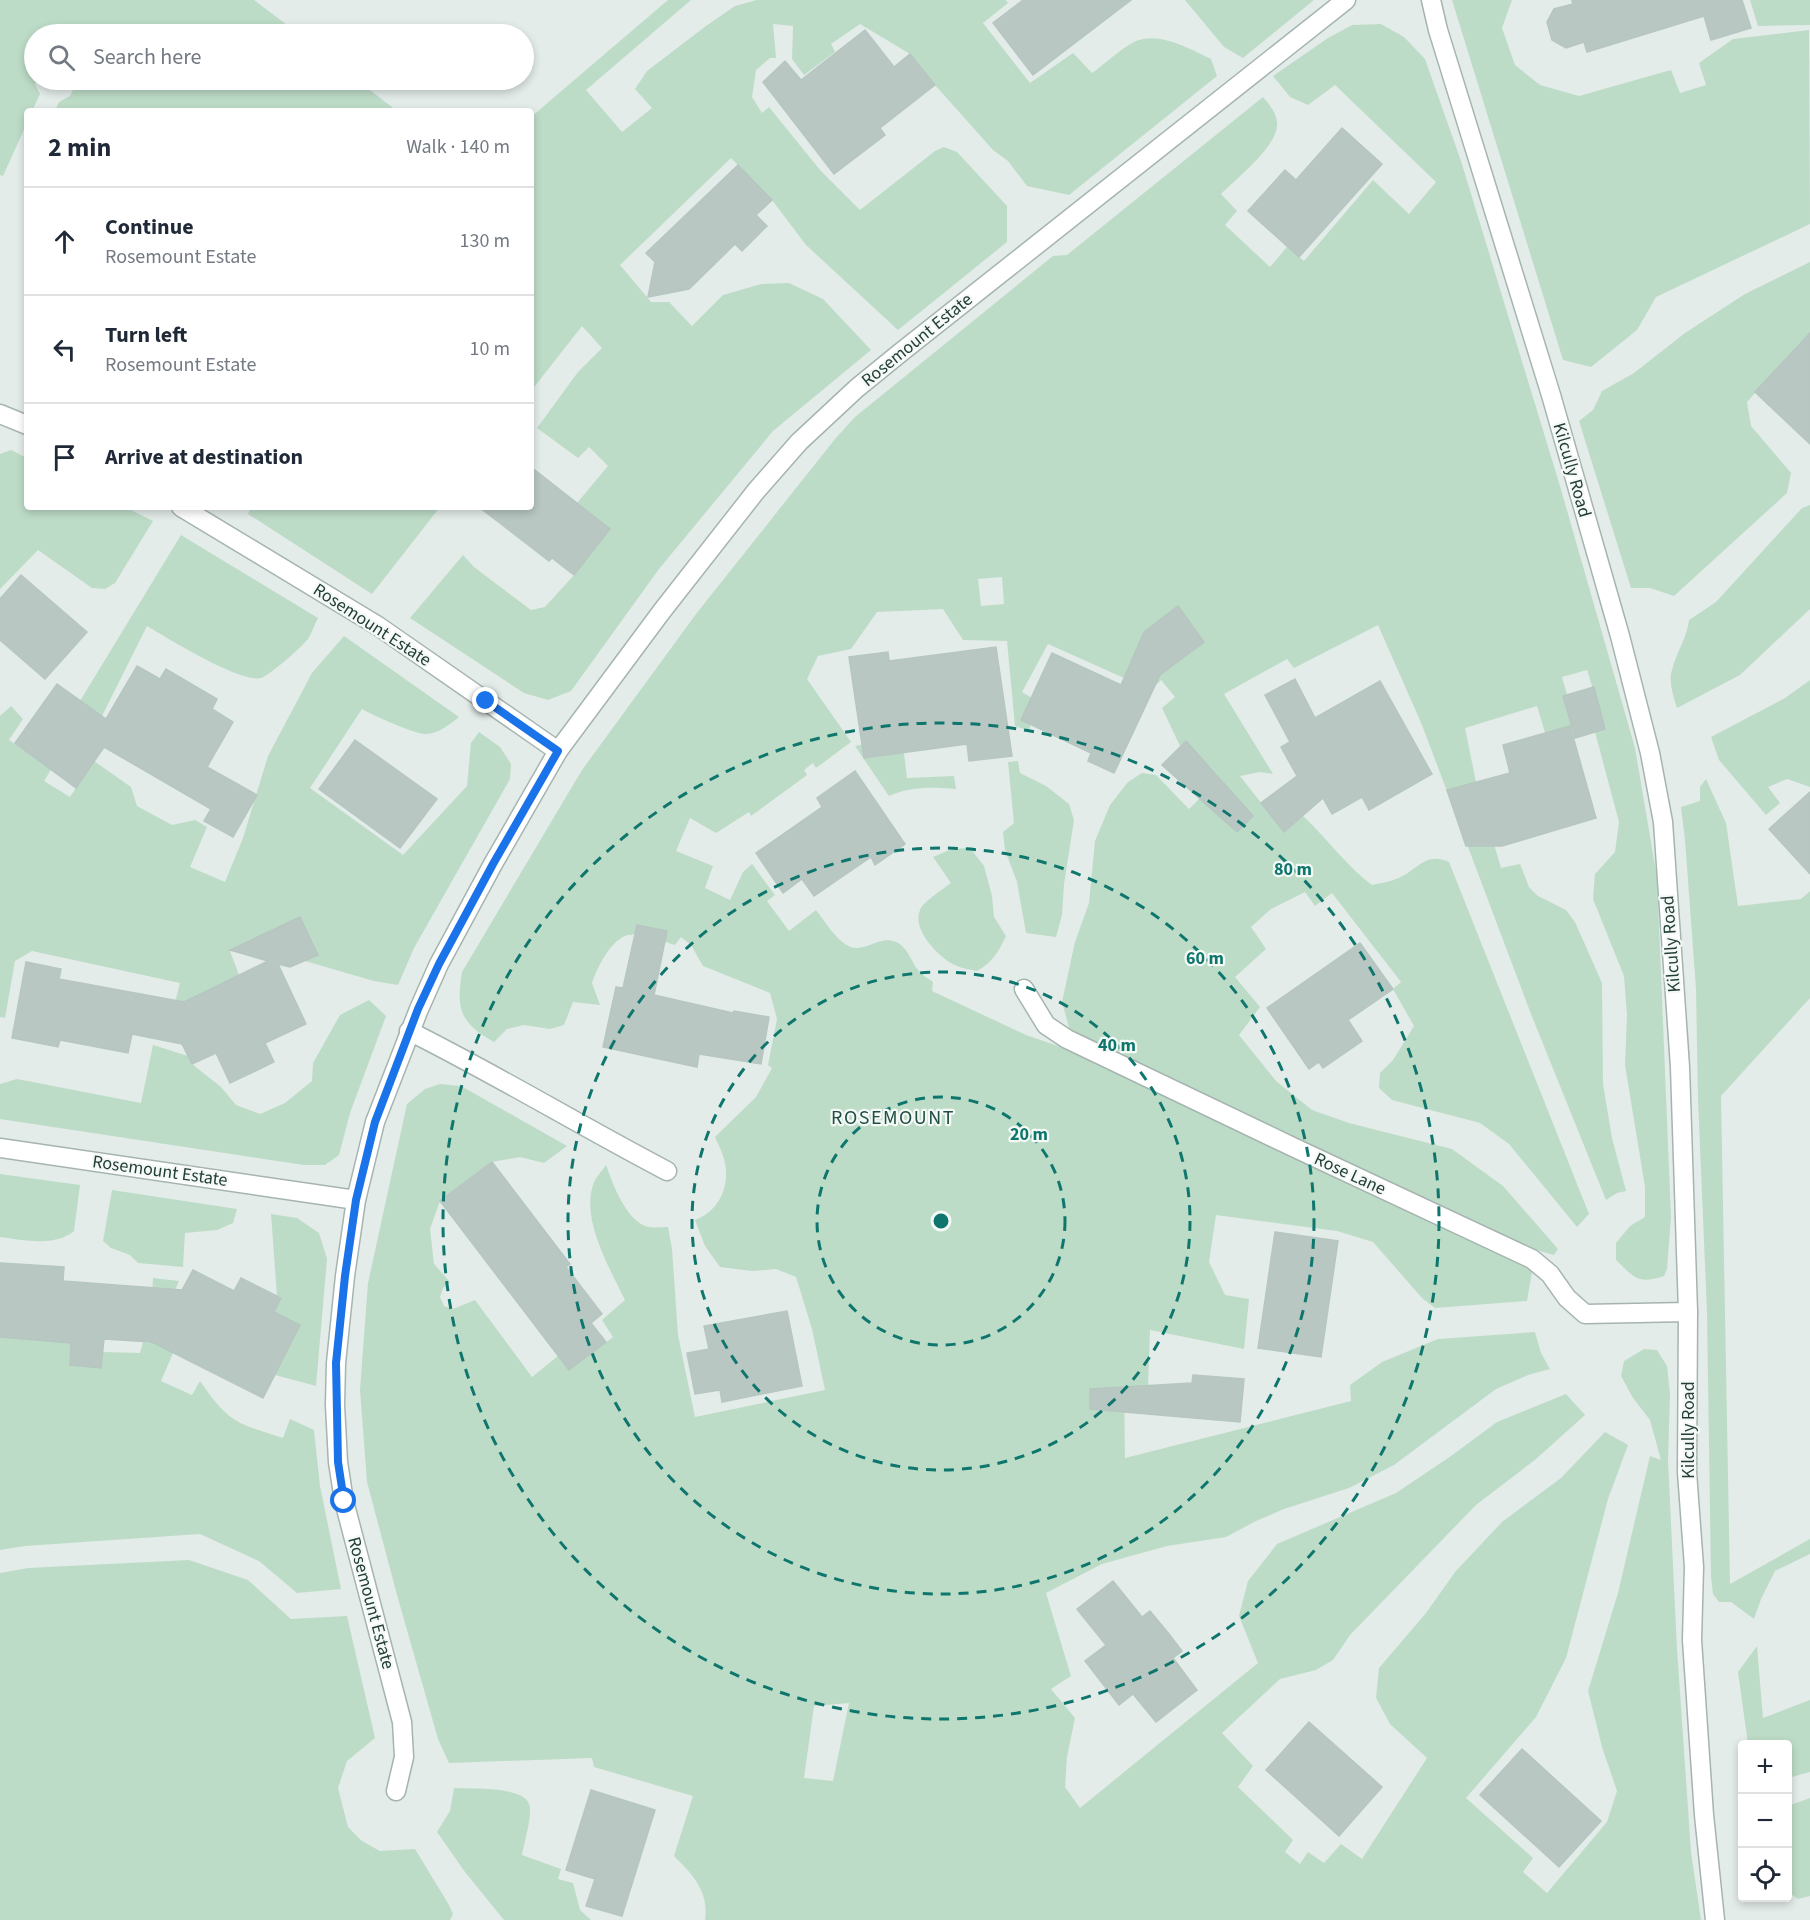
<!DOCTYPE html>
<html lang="en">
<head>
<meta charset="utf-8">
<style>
  :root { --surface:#fff; --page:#f6f6f7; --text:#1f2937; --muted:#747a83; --line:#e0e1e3 }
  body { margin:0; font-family:"Source Sans 3",sans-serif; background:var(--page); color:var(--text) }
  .controls { position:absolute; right:18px; bottom:18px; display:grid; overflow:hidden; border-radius:6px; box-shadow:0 3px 9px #0003 }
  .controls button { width:54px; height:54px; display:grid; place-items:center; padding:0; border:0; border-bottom:2px solid var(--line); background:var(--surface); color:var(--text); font:30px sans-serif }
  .stop { position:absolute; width:18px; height:18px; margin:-14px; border:4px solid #1a73e8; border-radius:50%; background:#fff }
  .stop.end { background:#1a73e8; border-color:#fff; box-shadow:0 2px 6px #0008 }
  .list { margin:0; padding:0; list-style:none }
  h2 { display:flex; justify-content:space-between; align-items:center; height:78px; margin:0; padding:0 24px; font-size:26px }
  h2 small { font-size:20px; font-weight:400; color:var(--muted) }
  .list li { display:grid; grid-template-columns:39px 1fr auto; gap:18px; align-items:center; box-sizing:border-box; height:108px; padding:0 24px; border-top:2px solid var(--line) }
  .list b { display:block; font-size:22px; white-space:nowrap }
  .list p { margin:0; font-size:20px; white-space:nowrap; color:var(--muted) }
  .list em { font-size:20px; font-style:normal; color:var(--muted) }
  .icon { flex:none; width:33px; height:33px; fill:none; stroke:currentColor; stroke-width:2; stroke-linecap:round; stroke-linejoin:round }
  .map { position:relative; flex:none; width:1810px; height:1920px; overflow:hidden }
  .search { position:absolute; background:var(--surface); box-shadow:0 3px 9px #0003; left:24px; top:24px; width:510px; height:66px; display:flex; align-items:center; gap:15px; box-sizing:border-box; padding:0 21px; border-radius:33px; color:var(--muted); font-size:22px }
  .panel { position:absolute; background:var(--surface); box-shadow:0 3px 9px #0003; left:24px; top:108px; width:510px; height:402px; border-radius:6px }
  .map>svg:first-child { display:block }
  .green { fill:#bddcc7; fill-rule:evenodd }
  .building { fill:#b8c7c2; stroke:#b6c6c0; stroke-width:1.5 }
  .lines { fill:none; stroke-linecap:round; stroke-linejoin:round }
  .street-casing { stroke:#a6b4b0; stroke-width:21 }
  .street { stroke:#fff; stroke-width:18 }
  .route { stroke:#1a73e8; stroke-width:8 }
  .ring { fill:none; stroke:#0f766e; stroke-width:3; stroke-dasharray:10 8 }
  .labels { text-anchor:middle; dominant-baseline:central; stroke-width:4.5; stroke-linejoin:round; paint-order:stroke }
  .street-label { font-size:18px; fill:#233d37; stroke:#f4f9f6 }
  .neighbourhood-label { font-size:20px; letter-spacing:1.5px; fill:#204e45; stroke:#f4f9f6 }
  .centre { fill:#0f766e; stroke:#f4f9f6; stroke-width:3 }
  .ring-label { font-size:18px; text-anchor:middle; font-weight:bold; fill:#0f766e; stroke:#f4f9f6; stroke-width:4.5; stroke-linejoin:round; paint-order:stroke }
</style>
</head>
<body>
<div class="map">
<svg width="1810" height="1920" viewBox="0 0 1810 1920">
  <rect width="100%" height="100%" fill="#e3ece9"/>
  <!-- green -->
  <g class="green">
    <polygon points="0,0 254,0 299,34 34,34 34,80 37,80 35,84 40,94 32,111 27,111 27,123 3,176 0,175"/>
    <path d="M668,0H691L586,90L622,132L652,108L635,89L647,71L706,26L735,6L757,0H1006L1008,3L983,23L1030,83L1073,53L1092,73C1106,63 1119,50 1134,42C1158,30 1190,49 1211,59L1217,76L1069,195L1027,186L1008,161L993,150L935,85L910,54L860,24L831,44L835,52L804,75L792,59L793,26L773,24L776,58H770L756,70L752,97L762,113L769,107L820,170L860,210L935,151L944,147L957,152L1007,206V242L898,330L806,245L772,200L731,158L620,265L651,302H669L692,326L723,295L761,284L789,283L823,299L871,350L773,431L659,569L571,691L548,700L524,693L410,618L463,555L474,567L531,610L545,607L574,575L609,529L577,503L608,466L589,447L578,458L537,428L578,372L602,348L582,326L531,391V117Z"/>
    <polygon points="1185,0 1314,0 1243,58 1224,47"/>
    <polygon points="1452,0 1512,0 1502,28 1515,65 1540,85 1579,96 1671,70 1680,93 1706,85 1699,63 1733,39 1809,30 1810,224 1656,297 1637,330 1591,367 1563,360"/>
    <polygon points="1750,0 1810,0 1810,25 1758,26"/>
    <path d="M1381,24L1404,37L1425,59L1461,161L1560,486L1635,748L1657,877L1671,1217L1667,1269L1664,1276C1637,1285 1634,1277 1616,1260V1243L1630,1226L1645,1217V1187L1625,1065L1627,1015L1624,976L1593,899L1595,874L1615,852L1619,822L1595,732L1605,728L1587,670L1562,677L1567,694L1563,696L1573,730L1547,739L1537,706L1465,728L1476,782L1501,868L1520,864L1529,887L1538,896L1566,910L1575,922L1602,983L1603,1084L1612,1138L1626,1191L1617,1193L1606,1200L1531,1014L1422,725L1378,625L1294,668L1287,659L1224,694L1273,774L1260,772L1240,776L1284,832L1303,816C1327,838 1346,866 1372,885C1380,883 1389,882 1396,879C1418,871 1424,851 1449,862L1589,1214L1577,1227L1509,1144L1480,1123L1392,1100L1379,1088L1380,1073L1393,1060L1414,1026L1393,989L1401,982L1332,893L1315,906L1305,892L1271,909L1251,927L1266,949L1235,977L1260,1007L1239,1035L1276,1081L1312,1110L1349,1123L1452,1149L1503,1186L1558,1249L1554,1255L1526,1247L1070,1031L1062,1002L1075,942L1089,903L1095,841L1110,805L1128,782L1142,773L1156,775L1189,809L1220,778L1186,741L1180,746L1162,708L1175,697L1161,680L1156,685L1127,672L1124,678L1048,644L1022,692L1037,701L1029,731L1015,726L1007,641L963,640L943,609L877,612L851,649L818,656L807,679L851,742L816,768L813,763L804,770L807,775L751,816L749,812L716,833L690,818L676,851L713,866L705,888L730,900L743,872L752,864L775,895L767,901L789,931L816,910C825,921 836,941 851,947C866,952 880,935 896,942C908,947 911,962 919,971C922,975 929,979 933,982L932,991L1026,1035L1061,1047L1533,1266L1527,1301L1435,1308L1422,1298L1373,1242L1337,1231L1216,1215L1209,1262L1225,1295L1249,1299L1244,1349L1150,1330L1148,1386L1124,1387L1125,1458L1351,1401L1350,1385L1382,1362L1438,1339L1535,1332L1541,1353L1550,1369L1528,1375L1496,1389L1394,1465L1349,1488L1284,1509L1256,1521L1226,1537L1167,1546L1102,1564L1046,1593L1071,1676L1051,1689L1075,1718L1067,1757L1065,1787L1080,1808L1258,1663L1239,1616L1248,1581L1277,1544L1396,1493L1451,1456L1497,1422L1566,1394L1585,1415L1536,1459L1476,1505L1350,1635L1333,1660L1316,1670L1280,1679L1222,1733L1253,1766L1238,1787L1293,1840L1285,1852L1300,1864L1308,1852L1324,1863L1341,1844L1362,1859L1427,1758L1390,1724L1376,1698L1379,1668L1426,1613L1455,1572L1502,1522L1561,1478L1605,1432L1628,1445L1608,1499L1566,1658L1536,1717L1466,1798L1533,1858L1523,1872L1547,1893L1607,1822L1617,1791L1602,1747L1588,1691L1618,1593L1650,1456L1661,1460L1650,1420L1633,1398L1621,1376L1624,1361L1644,1349L1657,1350L1667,1366L1670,1394L1668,1460L1677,1649L1691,1852L1701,1920H705C709,1891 693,1875 674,1856L693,1796L594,1767L592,1758L449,1763L438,1739L397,1595L367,1482L360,1390L368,1283L407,1104L425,1089L440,1084L461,1086L567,1146L544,1163L520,1157L492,1162L440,1201L430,1229L434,1264L450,1282L443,1288L440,1297L444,1306L453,1309L475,1300L532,1377L558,1356L570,1370L613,1337L602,1320L625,1300C610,1269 581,1220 593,1185C595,1178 602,1171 606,1165C613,1184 626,1222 649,1227C655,1228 662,1227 668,1227L672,1249L678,1335L695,1417L825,1390L812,1329L796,1277L776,1269L752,1271L720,1267L705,1246L695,1220C720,1211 731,1184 724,1159C722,1151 718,1144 715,1137L756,1097L772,1068L768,1065L777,1019L770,993L703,966L691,945L681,937L675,945C663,941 641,932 628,935C611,939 597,968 592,983L600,1005L573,1002L564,1025L550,1029L524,1025L507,1029L494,1042C460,1023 456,1009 462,972L582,770L696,614L835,439L855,417L1053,256L1067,255L1263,97C1270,105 1278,115 1277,126C1276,147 1237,178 1221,194L1237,211L1225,225L1270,267L1287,247L1304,261L1373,180L1409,214L1436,182L1335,85L1308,105L1290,97L1273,76L1328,38L1352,25ZM1002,577L1004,604L981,606L978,579ZM849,1703L833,1781L804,1778L814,1706Z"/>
    <polygon points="78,80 357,80 397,111 55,111 59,102 70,96"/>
    <polygon points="1810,262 1810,352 1800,343 1747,402 1751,426 1791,473 1787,493 1674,596 1650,588 1631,588 1579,421 1593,410 1602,391 1634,373 1685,333 1745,294"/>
    <polygon points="11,450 27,458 27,507 125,507 153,521 115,583 105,589 92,588 38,550 0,589 0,454"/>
    <path d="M1810,505V609L1740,675L1677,708C1674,698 1668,681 1672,670C1676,653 1687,638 1689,620L1716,602L1802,508Z"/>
    <polygon points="251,507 382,507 387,509 388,507 440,507 372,594 248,514"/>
    <path d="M181,535L318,618C314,625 312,633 308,639C302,647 270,675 261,678C240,683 167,638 147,626L101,718L87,711L44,781L70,797L94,761L131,787L137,806L172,825L195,820L207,827L190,867L225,882L243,838L268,756L312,673L344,636L459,717C450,724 437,735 425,734C415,734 372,715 362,709L310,788L403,855L467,786L471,743L479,732L500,747L511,764L510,779L414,948L398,985L374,981L305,961L317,955L259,937L230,951L239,975L174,1007L180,983L32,951L15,961L5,1018L0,1017V716L11,706L23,719L9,740L39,760L80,701Z"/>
    <polygon points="1810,680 1810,787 1787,779 1768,787 1780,803 1766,815 1719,760 1711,737 1785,698"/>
    <path d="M902,737L907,778L954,776L956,789C932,787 912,786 889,796L855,746Z"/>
    <polygon points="1018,761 1020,773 1046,786 1069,804 1074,820 1064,884 1062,915 1056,937 1026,933 1017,882 1005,850 1003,832 1014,823 1008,762"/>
    <polygon points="1706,779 1726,823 1738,906 1801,899 1810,891 1810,998 1721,1096 1730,1584 1810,1539 1810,1554 1775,1571 1761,1599 1754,1619 1731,1602 1719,1602 1713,1594 1711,1577 1707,1312 1698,1100 1696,989 1685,840 1681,807 1700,801 1700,787"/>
    <path d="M970,848L984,866L992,896L994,917L1006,936C999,951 992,963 977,971C968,969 959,968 951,963C936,954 912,929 920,910C923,902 943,889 951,883L933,857L952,849Z"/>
    <polygon points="369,1000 386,1016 350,1113 339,1155 325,1165 304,1165 0,1119 0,1084 17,1079 141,1103 153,1045 188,1056 192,1064 221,1087 236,1105 260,1114 285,1103 312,1081 313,1063 340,1015"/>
    <path d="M0,1174L80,1185L74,1231C55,1247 23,1240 0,1237Z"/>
    <polygon points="112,1190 237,1209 233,1223 217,1230 185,1233 183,1267 138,1263 130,1255 111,1248 103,1241"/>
    <polygon points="271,1214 297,1218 319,1233 327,1259 316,1386 275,1375 300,1325 274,1312 281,1299 277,1296"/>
    <path d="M153,1278L179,1281L156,1332L177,1344L161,1381L192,1395L200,1381C229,1423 236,1423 283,1438L290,1419L314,1430L320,1486L341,1589L297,1593L259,1561L200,1534L25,1546L0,1550V1337L71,1343L70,1365L101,1367L103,1352L140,1353L143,1342L149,1343Z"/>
    <polygon points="189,1560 248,1580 291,1619 347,1616 375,1738 347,1761 338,1788 348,1827 362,1841 380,1851 415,1849 449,1905 453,1914 450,1920 0,1920 0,1573 28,1568"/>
    <polygon points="1757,1646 1763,1718 1810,1700 1810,1772 1788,1778 1788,1744 1748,1744 1738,1672"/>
    <path d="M454,1788C471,1789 523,1786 529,1804C533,1816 524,1842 522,1855L561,1869L558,1879L573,1883L580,1910L591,1920H504L465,1872L437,1832L450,1811Z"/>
    <polygon points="1810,1798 1810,1896 1798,1899 1788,1892 1788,1806"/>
  </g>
  <!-- building -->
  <g class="building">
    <polygon points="1023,0 1131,0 1033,75 993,23"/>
    <polygon points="1572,0 1742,0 1751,28 1711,40 1704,16 1587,52 1584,42 1566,48 1552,40 1547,22 1554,9 1573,4"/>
    <polygon points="865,30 894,67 910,54 935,85 880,128 885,135 834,174 763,82 785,61 801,80"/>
    <polygon points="1342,128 1382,164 1299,257 1248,211 1285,170 1296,180"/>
    <polygon points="738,165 772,200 756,215 767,226 742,251 735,244 689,289 648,297 655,262 646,253"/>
    <polygon points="1810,333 1810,444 1755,392"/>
    <polygon points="531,467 610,529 574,575 552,558 549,561 479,507 531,507"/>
    <polygon points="21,575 87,632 45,679 0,640 0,599"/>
    <polygon points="1178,606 1204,642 1160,675 1114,773 1088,761 1091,753 1021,720 1052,653 1121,685 1144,632"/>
    <polygon points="996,647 1012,756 969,761 967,744 864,758 849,657 888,652 889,661"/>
    <polygon points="137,666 160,679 166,669 217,699 212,709 233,722 207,767 257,795 233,837 204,821 211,809 104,747 76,788 15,743 57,684 106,719"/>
    <polygon points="1295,679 1315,718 1380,681 1432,774 1369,810 1362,797 1332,814 1323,798 1284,832 1261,803 1297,776 1281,747 1290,742 1265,695"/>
    <polygon points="1594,687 1605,729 1575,738 1563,696"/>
    <polygon points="1570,726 1596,818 1502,846 1466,846 1447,790 1510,773 1503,745"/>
    <polygon points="355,740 437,799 400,848 319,789"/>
    <polygon points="1186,741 1253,816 1237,832 1162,765"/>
    <polygon points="855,771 905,844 875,865 871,857 814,896 802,879 783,893 756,853 822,807 817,798"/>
    <polygon points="1810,792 1810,874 1769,829"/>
    <polygon points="300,917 318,955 290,967 278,964 306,1024 265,1043 274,1062 230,1083 216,1053 192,1064 182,1044 132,1034 128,1053 60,1040 58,1047 12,1038 26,962 61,969 59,979 184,1002 268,961 230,950"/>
    <polygon points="637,925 667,931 654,995 733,1013 734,1011 769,1017 761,1064 699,1054 697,1067 603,1047 616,987 623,988"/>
    <polygon points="1360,943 1393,989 1348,1020 1362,1041 1323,1068 1319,1062 1309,1069 1267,1008"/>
    <polygon points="492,1162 570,1264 566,1267 602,1314 591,1323 606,1342 569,1370 440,1201"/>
    <polygon points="1275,1232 1338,1241 1321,1357 1258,1348"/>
    <polygon points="0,1263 64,1267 63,1281 182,1290 193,1270 234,1291 241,1278 281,1298 274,1312 300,1325 263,1398 152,1342 104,1339 101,1368 70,1365 71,1343 0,1337"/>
    <polygon points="787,1311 802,1386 722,1402 720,1390 695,1394 687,1353 709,1349 704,1326"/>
    <polygon points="1193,1375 1244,1379 1240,1422 1090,1409 1090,1389 1192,1383"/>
    <polygon points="1113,1581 1142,1617 1150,1611 1169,1634 1182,1651 1173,1658 1197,1690 1156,1722 1133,1694 1119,1705 1085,1661 1106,1645 1077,1609"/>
    <polygon points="1309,1722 1382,1787 1339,1836 1266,1770"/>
    <polygon points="1522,1749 1601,1821 1559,1867 1480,1795"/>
    <polygon points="591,1790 655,1810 622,1916 586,1906 595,1879 566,1870"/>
  </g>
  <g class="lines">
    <!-- street casing -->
    <g class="street-casing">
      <g id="street">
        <polyline points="1431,0 1438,30 1551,395 1620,636 1650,753 1663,822 1680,1067 1688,1312 1687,1472 1694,1567 1692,1640 1704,1815 1715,1920"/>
        <polyline points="0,414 27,425"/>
        <polyline points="181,507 378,626 558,751"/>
        <polyline points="1024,989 1046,1025 1067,1039 1295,1148 1532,1259 1550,1274 1567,1298 1585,1314 1688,1312"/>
        <path d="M409,1031C497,1075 581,1126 667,1171"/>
        <polyline points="0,1148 356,1200"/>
        <polyline points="396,1791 404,1757 402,1722 344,1501 338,1462 335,1405 336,1363 345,1276 356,1200 375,1122 419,1009 439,964 493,864 558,751 662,611 756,491 799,442 857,388 900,353 1346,0"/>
      </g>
    </g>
    <!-- street -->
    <use href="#street" class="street"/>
  </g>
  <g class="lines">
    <!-- route -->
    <polyline class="route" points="344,1501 338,1462 336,1363 345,1276 356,1200 375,1122 418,1009 439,964 493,864 558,751 486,701"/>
  </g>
  <!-- distance rings -->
  <g class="ring">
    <circle cx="941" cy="1221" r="124"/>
    <circle cx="941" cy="1221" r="249"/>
    <circle cx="941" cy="1221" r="373"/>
    <circle cx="941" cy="1221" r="498"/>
  </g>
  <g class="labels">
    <!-- street labels -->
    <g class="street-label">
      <text transform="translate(917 340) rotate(-39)">Rosemount Estate</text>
      <text transform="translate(1572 470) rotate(74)">Kilcully Road</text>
      <text transform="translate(372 625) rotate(33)">Rosemount Estate</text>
      <text transform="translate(1671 944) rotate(-94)">Kilcully Road</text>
      <text transform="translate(160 1171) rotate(8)">Rosemount Estate</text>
      <text transform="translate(1350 1174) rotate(25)">Rose Lane</text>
      <text transform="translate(1688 1430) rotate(-90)">Kilcully Road</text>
      <text transform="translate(371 1603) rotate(75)">Rosemount Estate</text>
    </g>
    <!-- neighbourhood labels -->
    <g class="neighbourhood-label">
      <text x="893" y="1118">ROSEMOUNT</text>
    </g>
  </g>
  <circle cx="941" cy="1221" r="9" class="centre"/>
  <g class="ring-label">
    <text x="1293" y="875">80 m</text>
    <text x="1205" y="964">60 m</text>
    <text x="1117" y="1051">40 m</text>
    <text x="1029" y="1140">20 m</text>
  </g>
</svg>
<div class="controls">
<button>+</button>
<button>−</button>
<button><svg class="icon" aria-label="locate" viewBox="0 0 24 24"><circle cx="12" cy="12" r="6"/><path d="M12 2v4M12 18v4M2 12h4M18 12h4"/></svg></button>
</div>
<div class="stop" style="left:344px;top:1501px"></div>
<div class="stop end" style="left:486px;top:701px"></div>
<div class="search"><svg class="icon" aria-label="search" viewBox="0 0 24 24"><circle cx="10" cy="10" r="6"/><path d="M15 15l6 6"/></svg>Search here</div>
<section class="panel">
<h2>2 min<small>Walk · 140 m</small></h2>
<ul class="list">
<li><svg class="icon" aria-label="ahead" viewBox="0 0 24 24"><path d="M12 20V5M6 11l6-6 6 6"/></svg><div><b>Continue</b><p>Rosemount Estate</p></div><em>130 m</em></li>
<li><svg class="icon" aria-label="left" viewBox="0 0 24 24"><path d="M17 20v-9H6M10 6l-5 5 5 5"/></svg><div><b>Turn left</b><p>Rosemount Estate</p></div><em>10 m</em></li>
<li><svg class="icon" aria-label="arrive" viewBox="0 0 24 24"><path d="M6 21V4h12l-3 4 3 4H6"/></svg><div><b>Arrive at destination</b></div></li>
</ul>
</section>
</div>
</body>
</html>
